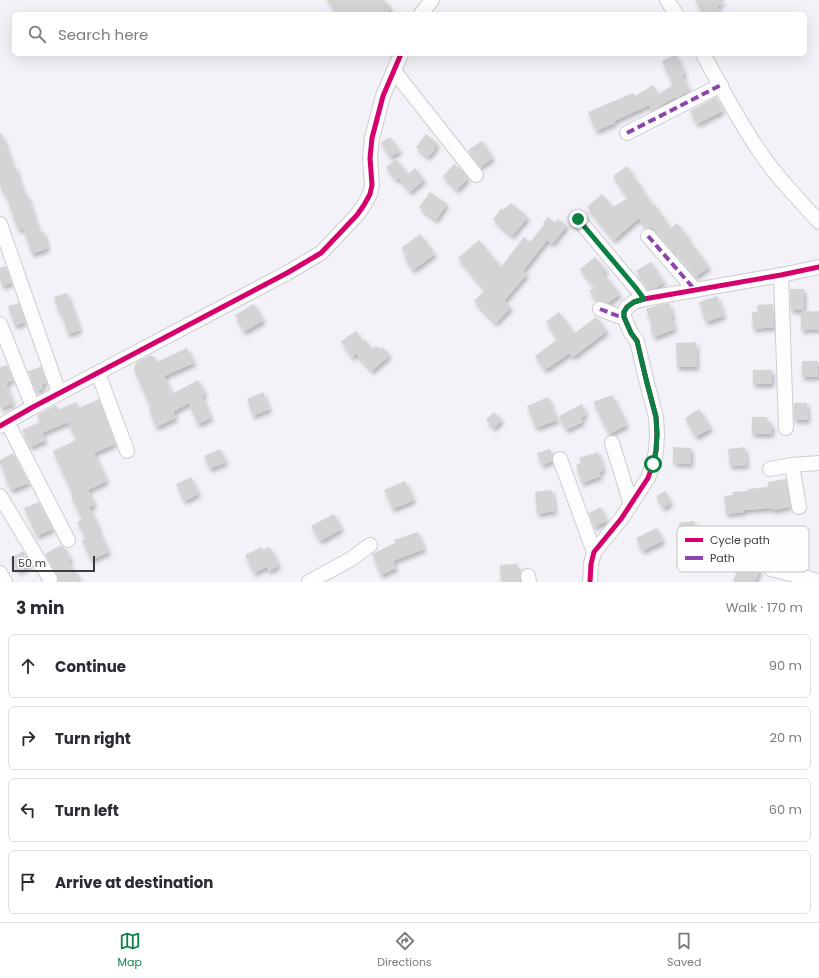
<!DOCTYPE html>
<html lang="en">
<head>
<meta charset="utf-8">
<style>
  :root { --surface:#fff; --page:#f7f7f7; --text:#2b2b33; --muted:#7c7c81; --line:#e1e1e2; --accent:#0b8043 }
  body { margin:0; font-family:Poppins,sans-serif; background:var(--page); color:var(--text) }
  .scale { position:absolute; left:12px; bottom:10px; width:83px; box-sizing:border-box; padding-left:4px; border:2px solid #3c3c40; border-top:0; font-size:11px; line-height:14px; white-space:nowrap; color:#3c3c40; -webkit-text-stroke:3px #fefefe; paint-order:stroke }
  .stop { position:absolute; width:12px; height:12px; margin:-9px; border:3px solid #0b8043; border-radius:50%; background:#fff }
  .stop.end { background:#0b8043; border-color:#fff; box-shadow:0 1px 4px #0008 }
  .list { margin:0; padding:0; list-style:none }
  h2 { display:flex; justify-content:space-between; align-items:center; height:52px; margin:0; padding:0 16px; font-size:17px }
  h2 small { font-size:13px; font-weight:400; color:var(--muted) }
  .list li { display:grid; grid-template-columns:26px 1fr auto; gap:12px; align-items:center; box-sizing:border-box; height:64px; margin:0 8px 8px; padding:0 8px; border:1px solid var(--line); border-radius:6px }
  .list b { display:block; font-size:15px; white-space:nowrap }
  .list em { font-size:13px; font-style:normal; color:var(--muted) }
  .icon { flex:none; width:22px; height:22px; fill:none; stroke:currentColor; stroke-width:2; stroke-linecap:round; stroke-linejoin:round }
  .map { position:relative; flex:none; width:819px; height:582px; overflow:hidden }
  .search { position:absolute; background:var(--surface); box-shadow:0 4px 16px #0002; left:12px; right:12px; top:12px; height:44px; display:flex; align-items:center; gap:10px; box-sizing:border-box; padding:0 14px; border-radius:6px; color:var(--muted); font-size:15px }
  .sheet { height:340px; background:var(--surface) }
  nav { display:flex; justify-content:space-around; align-items:center; box-sizing:border-box; height:56px; border-top:1px solid var(--line); background:var(--surface); font-size:11px; color:var(--muted) }
  nav a { display:grid; justify-items:center; gap:2px }
  nav .on { color:var(--accent) }
  .map>svg:first-child { display:block }
  .building { fill:#d5d4d5; filter:url(#shadow) }
  .lines { fill:none; stroke-linecap:round; stroke-linejoin:round }
  .minor-casing { stroke:#cdcdd1; stroke-width:16 }
  .minor { stroke:#fdfdfe; stroke-width:14 }
  .quiet { stroke:#8e44ad; stroke-width:4; stroke-dasharray:8 4; stroke-linecap:butt }
  .cycleway-casing { stroke:#fefefe; stroke-width:8 }
  .cycleway { stroke:#d6006c; stroke-width:5 }
  .route { stroke:#0b8043; stroke-width:5 }
  .key { fill:#fefefe; stroke:#c4c4c5; stroke-width:1 }
  .key-label { font-size:11px; fill:#3c3c40 }
</style>
</head>
<body>
<div class="map">
<svg width="819" height="582" viewBox="0 0 819 582">
  <defs>
    <filter id="shadow"><feDropShadow dx="2" dy="3.5" stdDeviation="2" flood-color="#0004"/></filter>
  </defs>
  <rect width="100%" height="100%" fill="#f2f2f8"/>
  <!-- building -->
  <g class="building">
    <polygon points="326,0 384,0 391,8 385,14 339,14"/>
    <polygon points="695,0 725,0 717,6 721,14 703,14"/>
    <polygon points="676,54 685,74 682,76 690,91 676,98 675,97 652,111 649,105 614,121 615,123 596,131 588,112 633,93 635,96 653,85 658,94 673,85 662,61"/>
    <polygon points="716,97 723,111 697,124 690,111"/>
    <polygon points="0,134 2,134 13,167 15,166 24,195 27,194 39,232 43,231 48,248 32,254 23,228 18,230 5,192 3,193 0,185"/>
    <polygon points="426,134 438,144 434,148 435,149 428,157 416,147"/>
    <polygon points="390,137 400,151 390,157 381,142"/>
    <polygon points="482,141 493,158 480,167 468,150"/>
    <polygon points="396,159 408,174 415,168 424,180 410,192 399,178 396,180 386,167"/>
    <polygon points="454,164 462,170 468,178 457,190 443,176"/>
    <polygon points="627,166 653,206 654,204 671,228 677,223 689,238 688,239 709,267 695,277 674,250 673,251 653,228 646,228 639,218 614,240 587,207 602,194 613,207 628,198 613,176"/>
    <polygon points="430,192 447,204 436,220 419,207"/>
    <polygon points="511,203 528,217 512,236 493,219 502,208 503,210"/>
    <polygon points="548,217 555,223 558,219 567,226 552,244 547,240 523,271 527,274 504,301 511,307 496,323 474,301 485,290 458,258 479,240 501,267 524,237 530,242 544,225 543,223"/>
    <polygon points="420,234 435,254 413,270 404,257 407,255 401,248"/>
    <polygon points="595,257 606,270 603,273 620,294 608,303 603,301 598,301 589,291 595,287 580,269"/>
    <polygon points="651,262 664,282 654,289 648,290 636,271"/>
    <polygon points="6,266 12,283 2,286 0,279 0,268"/>
    <polygon points="790,289 804,289 804,310 791,310"/>
    <polygon points="67,293 80,330 68,334 61,312 59,313 54,297"/>
    <polygon points="717,296 724,316 706,322 699,302"/>
    <polygon points="19,303 25,322 15,326 8,306"/>
    <polygon points="669,303 673,316 671,317 675,329 654,337 650,327 652,326 646,309 659,305"/>
    <polygon points="254,304 264,320 244,332 235,315"/>
    <polygon points="773,304 774,327 753,329 752,312 758,312 757,305"/>
    <polygon points="819,311 819,329 801,330 801,312"/>
    <polygon points="559,312 574,333 574,332 575,333 596,317 607,331 573,357 570,353 545,370 535,356 558,339 546,322"/>
    <polygon points="356,331 363,341 365,339 372,349 376,346 380,349 382,347 390,355 372,371 356,354 352,357 341,341"/>
    <polygon points="696,342 697,367 677,367 676,343"/>
    <polygon points="187,348 194,363 164,376 172,394 198,380 205,394 202,396 211,418 198,424 189,403 173,412 176,418 156,427 149,409 151,408 134,369 135,369 134,365 137,364 136,362 151,355 152,357 154,356 157,362"/>
    <rect x="802" y="361" width="16" height="16"/>
    <polygon points="7,365 13,380 6,383 13,404 0,408 0,367"/>
    <polygon points="41,367 46,383 42,384 43,389 36,391 28,371"/>
    <rect x="753" y="370" width="19" height="14"/>
    <polygon points="263,392 270,409 253,416 247,399"/>
    <polygon points="612,395 627,425 609,434 593,402"/>
    <polygon points="548,397 557,420 536,428 527,406"/>
    <polygon points="99,399 115,444 94,453 107,481 88,490 95,505 89,507 99,528 98,529 109,552 91,560 82,540 86,538 77,522 82,519 71,496 73,495 53,451 76,440 68,422 42,433 46,440 30,447 22,430 40,422 37,415 56,405 58,410 76,402 79,408"/>
    <polygon points="794,403 807,403 808,420 794,420"/>
    <polygon points="582,404 586,415 581,418 583,422 566,430 559,416"/>
    <polygon points="699,409 711,428 696,437 685,418"/>
    <polygon points="494,412 502,420 494,428 486,420"/>
    <polygon points="752,417 767,417 767,423 772,423 772,434 752,434"/>
    <polygon points="673,447 691,448 691,464 673,463"/>
    <polygon points="745,447 747,465 730,466 728,449"/>
    <polygon points="220,449 226,462 210,469 204,456"/>
    <polygon points="550,449 552,456 552,461 542,465 537,453"/>
    <polygon points="598,452 604,470 599,472 601,476 582,483 576,465 581,463 579,458"/>
    <polygon points="13,453 29,483 11,490 4,475 6,475 0,464 0,460"/>
    <polygon points="191,477 199,494 184,501 176,484"/>
    <polygon points="786,479 790,507 773,510 772,508 744,510 744,512 726,514 724,496 733,495 733,492 748,491 748,489 768,487 768,482"/>
    <polygon points="405,481 414,500 393,509 384,490"/>
    <polygon points="552,490 555,511 537,514 535,492"/>
    <polygon points="665,491 671,503 663,508 656,496"/>
    <polygon points="39,502 53,529 37,536 24,508"/>
    <polygon points="601,507 607,521 594,527 589,513"/>
    <polygon points="334,514 342,529 320,541 311,526"/>
    <polygon points="694,521 697,536 681,539 679,523"/>
    <polygon points="748,526 763,534 747,564 760,568 755,582 733,582 744,550 737,547"/>
    <polygon points="657,528 663,541 642,551 636,538"/>
    <polygon points="418,532 424,549 393,561 396,568 381,575 372,554 395,543 394,540"/>
    <polygon points="61,545 64,548 71,559 68,561 82,582 60,582 58,580 57,575 45,554"/>
    <polygon points="262,547 263,550 270,547 279,566 269,571 267,567 254,573 245,555"/>
    <polygon points="23,551 31,564 19,572 10,559"/>
    <polygon points="517,564 518,570 522,570 520,573 520,582 501,582 500,565"/>
  </g>
  <g class="lines">
    <!-- minor casing -->
    <g class="minor-casing">
      <g id="minor">
        <polyline points="667,0 676,14"/>
        <polyline points="421,14 432,0"/>
        <path d="M703,54C721,86 737,119 758,149C775,176 798,198 819,222"/>
        <polyline points="394,71 476,175"/>
        <polyline points="627,133 721,85"/>
        <polyline points="578,219 636,288 644,299"/>
        <polyline points="0,224 59,393"/>
        <polyline points="648,236 695,290"/>
        <polyline points="781,275 786,428"/>
        <polyline points="600,309 618,316 624,317"/>
        <polyline points="0,324 33,407"/>
        <polyline points="98,373 127,451"/>
        <polyline points="7,422 68,540"/>
        <polyline points="0,426 33,407 287,273 321,253 357,215 364,205 370,194 372,185 370,158 372,138 383,96 401,54"/>
        <polyline points="612,443 631,504"/>
        <polyline points="560,459 594,552"/>
        <polyline points="792,465 799,507"/>
        <polyline points="770,469 792,465 819,463"/>
        <polyline points="0,496 50,579"/>
        <polyline points="771,569 819,581"/>
        <polyline points="0,573 5,582"/>
        <polyline points="528,576 529,582"/>
        <polyline points="309,582 351,559 370,545"/>
        <polyline points="590,582 591,564 594,552 621,519 648,478 653,464 656,451 657,434 656,417 646,379 637,341 631,333 624,317 624,312 627,307 634,302 644,299 781,275 819,267"/>
      </g>
    </g>
    <!-- minor -->
    <use href="#minor" class="minor"/>
    <!-- quiet -->
    <g class="quiet">
      <polyline points="627,133 721,85"/>
      <polyline points="648,236 695,290"/>
      <polyline points="600,309 618,316 624,317"/>
    </g>
    <!-- cycleway casing -->
    <g class="cycleway-casing">
      <g id="cycleway">
        <polyline points="0,426 33,407 287,273 321,253 357,215 364,205 370,194 372,185 370,158 372,138 383,96 401,54"/>
        <polyline points="590,582 591,564 594,552 621,519 648,478 653,464 656,451 657,434 656,417 646,379 637,341 631,333 624,317 624,312 627,307 634,302 644,299 781,275 819,267"/>
      </g>
    </g>
    <!-- cycleway -->
    <use href="#cycleway" class="cycleway"/>
  </g>
  <g class="lines">
    <!-- route -->
    <polyline class="route" points="578,219 636,288 644,299 634,302 627,307 624,312 624,317 631,333 637,341 646,379 656,417 657,434 656,451 653,464"/>
  </g>
  <!-- legend -->
  <rect x="677" y="526" width="132" height="46" rx="6" class="key"/>
  <rect x="685" y="538" width="18" height="4" fill="#d6006c"/>
  <rect x="685" y="556" width="18" height="4" fill="#8e44ad"/>
  <g class="key-label">
    <text x="710" y="544">Cycle path</text>
    <text x="710" y="562">Path</text>
  </g>
</svg>
<div class="scale">50 m</div>
<div class="stop" style="left:653px;top:464px"></div>
<div class="stop end" style="left:578px;top:219px"></div>
<div class="search"><svg class="icon" aria-label="search" viewBox="0 0 24 24"><circle cx="10" cy="10" r="6"/><path d="M15 15l6 6"/></svg>Search here</div>
</div>
<section class="sheet">
<h2>3 min<small>Walk · 170 m</small></h2>
<ul class="list">
<li><svg class="icon" aria-label="ahead" viewBox="0 0 24 24"><path d="M12 20V5M6 11l6-6 6 6"/></svg><div><b>Continue</b></div><em>90 m</em></li>
<li><svg class="icon" aria-label="right" viewBox="0 0 24 24"><path d="M7 20v-9h11M14 6l5 5-5 5"/></svg><div><b>Turn right</b></div><em>20 m</em></li>
<li><svg class="icon" aria-label="left" viewBox="0 0 24 24"><path d="M17 20v-9H6M10 6l-5 5 5 5"/></svg><div><b>Turn left</b></div><em>60 m</em></li>
<li><svg class="icon" aria-label="arrive" viewBox="0 0 24 24"><path d="M6 21V4h12l-3 4 3 4H6"/></svg><div><b>Arrive at destination</b></div></li>
</ul>
</section>
<nav>
<a class="on"><svg class="icon" aria-label="map" viewBox="0 0 24 24"><path d="M3 6l6-2 6 2 6-2v14l-6 2-6-2-6 2zM9 4v14M15 6v14"/></svg>Map</a>
<a><svg class="icon" aria-label="directions" viewBox="0 0 24 24"><path d="M12 3l9 9-9 9-9-9zM9 14v-3h6M13 9l2 2-2 2"/></svg>Directions</a>
<a><svg class="icon" aria-label="saved" viewBox="0 0 24 24"><path d="M7 4h10v16l-5-4-5 4z"/></svg>Saved</a>
</nav>
</body>
</html>
